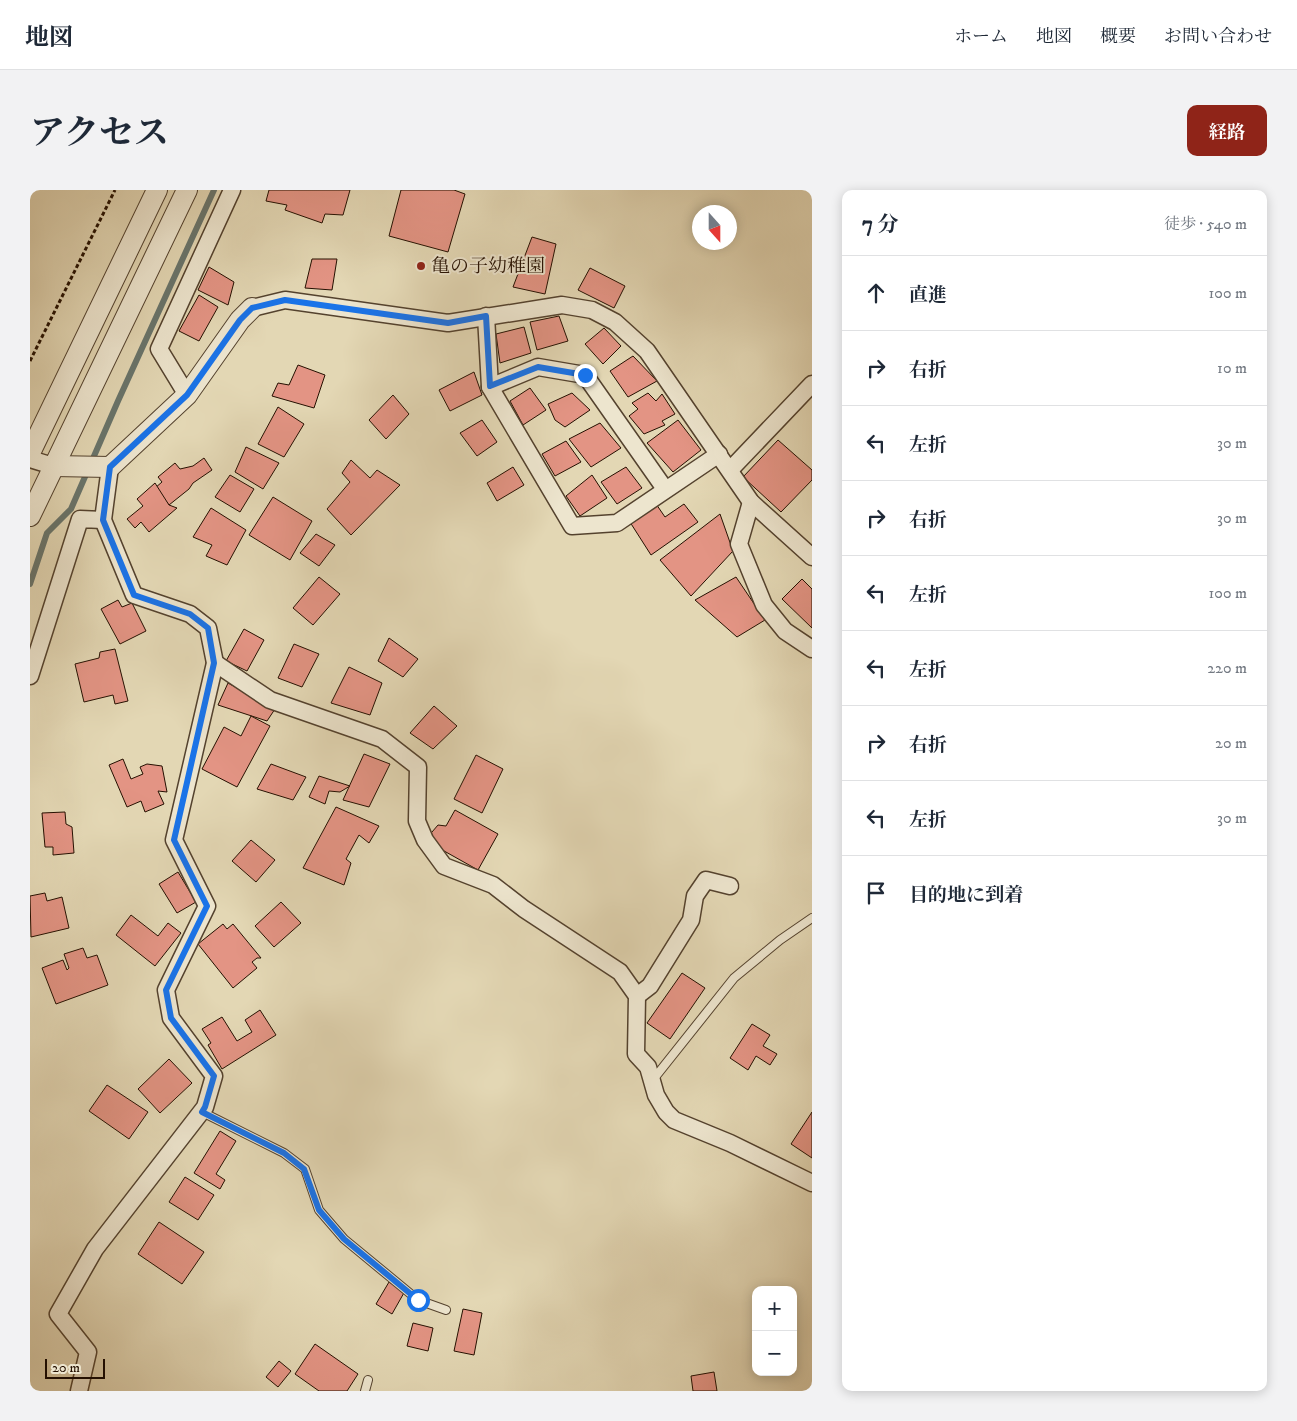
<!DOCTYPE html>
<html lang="ja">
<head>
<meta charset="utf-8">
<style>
  :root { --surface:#fff; --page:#f2f2f3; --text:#1f2937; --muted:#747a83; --line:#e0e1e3; --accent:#8f2418 }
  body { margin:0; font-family:"IM FELL DW Pica","Noto Serif JP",serif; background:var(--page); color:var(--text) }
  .controls { position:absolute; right:15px; bottom:15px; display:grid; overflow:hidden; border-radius:10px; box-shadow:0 2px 12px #0003 }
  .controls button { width:45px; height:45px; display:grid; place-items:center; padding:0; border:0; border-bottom:1px solid var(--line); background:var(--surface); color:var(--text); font:25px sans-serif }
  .compass { position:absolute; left:662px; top:15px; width:45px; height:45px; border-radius:50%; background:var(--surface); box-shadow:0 2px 12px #0003; rotate:159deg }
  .scale { position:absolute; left:15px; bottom:12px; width:60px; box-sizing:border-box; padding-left:5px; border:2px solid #251001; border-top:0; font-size:14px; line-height:18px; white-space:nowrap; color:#251001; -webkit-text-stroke:4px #ede5ce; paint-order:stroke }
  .stop { position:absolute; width:15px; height:15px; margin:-11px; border:4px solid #1a73e8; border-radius:50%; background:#fff }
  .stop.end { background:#1a73e8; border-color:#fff; box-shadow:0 1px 5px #0008 }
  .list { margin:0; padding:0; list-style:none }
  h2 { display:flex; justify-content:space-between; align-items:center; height:65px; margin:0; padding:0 20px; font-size:21px }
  h2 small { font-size:16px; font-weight:400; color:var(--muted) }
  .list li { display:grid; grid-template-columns:32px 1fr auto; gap:15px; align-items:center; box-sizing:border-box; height:75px; padding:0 20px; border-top:1px solid var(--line) }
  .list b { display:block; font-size:19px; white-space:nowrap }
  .list em { font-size:16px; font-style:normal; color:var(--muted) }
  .icon { flex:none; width:28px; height:28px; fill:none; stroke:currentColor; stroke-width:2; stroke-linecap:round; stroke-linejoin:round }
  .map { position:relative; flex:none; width:782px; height:1201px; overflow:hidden; border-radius:10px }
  header { display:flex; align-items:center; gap:30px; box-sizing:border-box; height:70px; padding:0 25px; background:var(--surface); border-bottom:1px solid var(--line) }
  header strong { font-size:24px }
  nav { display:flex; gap:28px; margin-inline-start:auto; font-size:18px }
  .intro { display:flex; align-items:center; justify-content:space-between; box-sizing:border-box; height:120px; padding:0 30px }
  h1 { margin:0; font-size:35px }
  .button { padding:12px 22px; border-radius:10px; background:var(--accent); color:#fff; font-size:18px; font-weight:700 }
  main { display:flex; gap:30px; padding:0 30px }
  aside { flex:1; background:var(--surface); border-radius:10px; box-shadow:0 2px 12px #0003 }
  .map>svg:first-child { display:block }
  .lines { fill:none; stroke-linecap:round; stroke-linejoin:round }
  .stream { stroke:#69756c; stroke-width:6 }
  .building { fill:#e39484; stroke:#251001 }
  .service-casing { stroke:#54422e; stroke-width:10 }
  .minor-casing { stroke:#54422e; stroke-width:19 }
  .tertiary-casing { stroke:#54422e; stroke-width:22 }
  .path { stroke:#251001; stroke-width:3; stroke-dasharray:4 2.5; stroke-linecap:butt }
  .service { stroke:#ede5ce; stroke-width:8 }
  .minor { stroke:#ede5ce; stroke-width:16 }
  .tertiary { stroke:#ede5ce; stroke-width:20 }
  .route { stroke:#1a73e8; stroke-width:6 }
  .poi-dot { fill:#8f2418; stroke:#ede5ce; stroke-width:2 }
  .labels { text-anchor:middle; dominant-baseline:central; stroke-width:4; stroke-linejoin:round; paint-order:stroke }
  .poi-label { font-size:19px; fill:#251001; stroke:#ede5ce; text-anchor:start }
</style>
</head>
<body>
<header>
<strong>地図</strong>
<nav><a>ホーム</a><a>地図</a><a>概要</a><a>お問い合わせ</a></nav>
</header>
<div class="intro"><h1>アクセス</h1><a class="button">経路</a></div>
<main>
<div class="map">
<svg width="782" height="1201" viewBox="0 0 782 1201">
  <rect width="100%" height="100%" fill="#e3d7b4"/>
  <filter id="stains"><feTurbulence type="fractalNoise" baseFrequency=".004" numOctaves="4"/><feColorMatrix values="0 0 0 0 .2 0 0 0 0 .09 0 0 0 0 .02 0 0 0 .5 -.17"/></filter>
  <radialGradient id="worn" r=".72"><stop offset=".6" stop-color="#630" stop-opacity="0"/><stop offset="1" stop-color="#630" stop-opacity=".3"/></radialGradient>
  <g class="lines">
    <!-- stream -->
    <polyline class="stream" points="0,394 17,343 41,319 88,211 184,0"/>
  </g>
  <!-- building -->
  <g class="building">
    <polygon points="239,0 320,0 313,25 295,24 292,33 255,20 257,15 236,11"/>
    <polygon points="371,0 424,0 435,4 418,62 359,46"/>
    <polygon points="502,47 526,54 515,104 483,97"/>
    <polygon points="282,69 307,69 302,100 275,98"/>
    <polygon points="179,77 204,92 198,115 168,100"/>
    <polygon points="560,78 595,96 584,118 548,100"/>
    <polygon points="169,105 188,117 169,151 149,141"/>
    <polygon points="529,126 538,151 507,160 500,132"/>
    <polygon points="494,137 501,163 470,173 466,144"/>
    <polygon points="574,138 591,156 573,174 555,154"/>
    <polygon points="603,166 627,191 598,207 580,181"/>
    <polygon points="268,175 295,185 284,218 242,206 248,193 259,195"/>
    <polygon points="444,182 452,205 420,221 409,200"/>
    <polygon points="500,198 516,220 493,235 480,211"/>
    <polygon points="542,203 560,220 535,237 525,230 518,214"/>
    <polygon points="618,203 626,211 632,204 645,224 632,231 635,235 614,244 599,226 608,219 602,213"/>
    <polygon points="363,205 379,224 356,249 339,230"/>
    <polygon points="248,217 274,234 254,267 228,254"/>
    <polygon points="452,230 467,252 447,266 430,243"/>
    <polygon points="648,230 671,260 643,282 617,253"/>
    <polygon points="570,233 591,258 561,277 539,249"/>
    <polygon points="748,250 782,280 782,290 751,322 713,287"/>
    <polygon points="536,251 551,272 525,286 512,264"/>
    <polygon points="216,257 249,273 233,299 205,282"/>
    <polygon points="174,268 182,280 163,293 159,299 139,315 125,298 132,292 128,287 145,273 150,279 163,276"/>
    <polygon points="321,270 340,288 347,280 370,295 321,345 297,319 320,292 312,283"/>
    <polygon points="483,277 494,295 467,311 457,293"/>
    <polygon points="596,277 612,298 587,314 571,292"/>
    <polygon points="200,285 224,299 210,322 185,307"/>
    <polygon points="562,285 577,308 550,326 536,306"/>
    <polygon points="125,293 139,315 147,318 119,342 111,332 105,338 97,329 113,316 107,309"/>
    <polygon points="243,307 282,331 260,370 219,345"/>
    <polygon points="624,311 635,327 654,314 668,332 621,365 598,329"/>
    <polygon points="181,318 216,340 197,375 176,366 182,355 163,347"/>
    <polygon points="690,324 703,361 661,406 630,370"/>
    <polygon points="286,344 305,355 289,376 270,363"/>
    <polygon points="289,387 310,404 283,435 263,418"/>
    <polygon points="706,387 735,430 707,447 665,410"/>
    <polygon points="772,389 782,399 782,438 752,409"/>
    <polygon points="88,410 92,417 102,413 116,441 90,454 71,419"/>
    <polygon points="214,439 234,450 217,481 196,471"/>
    <polygon points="359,448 388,469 373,487 348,471"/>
    <polygon points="264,454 289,464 272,497 248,488"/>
    <polygon points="85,459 98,511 85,514 83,505 54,512 45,474 69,468 70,462"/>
    <polygon points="319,477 352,493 340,525 301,513"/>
    <polygon points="198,493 245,519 237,531 188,515"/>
    <polygon points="404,516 427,536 403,559 380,543"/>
    <polygon points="221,526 240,536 207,597 172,579 194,537 211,546"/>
    <polygon points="334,564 360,574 339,617 313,610"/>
    <polygon points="446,565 473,579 452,623 424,609"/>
    <polygon points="93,569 101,589 113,584 110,577 117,574 132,576 137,602 128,601 134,614 115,622 111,611 97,617 79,575"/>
    <polygon points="241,574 276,587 263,610 227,599"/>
    <polygon points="289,586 320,596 310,602 299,601 295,614 279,607"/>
    <polygon points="306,617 349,636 339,653 329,645 316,669 321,673 314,695 273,678"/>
    <polygon points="425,620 468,644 448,680 407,657 396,649 408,635 416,636"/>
    <polygon points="35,622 36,634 42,637 44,663 23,665 23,657 15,657 12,623"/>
    <polygon points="221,650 245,670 226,692 202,671"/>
    <polygon points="148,682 166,712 147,723 129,694"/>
    <polygon points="15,703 17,711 32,707 39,738 1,747 0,706"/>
    <polygon points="251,712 271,733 244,757 225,736"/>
    <polygon points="101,725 128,746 138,733 151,743 125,776 86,745"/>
    <polygon points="193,734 197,739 203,734 231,768 227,768 222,772 227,778 203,798 168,754"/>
    <polygon points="53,758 57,768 67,765 78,795 26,814 12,778 33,770 37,780 39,778 34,764"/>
    <polygon points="652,783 675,798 640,849 617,833"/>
    <polygon points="230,820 246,845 192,879 178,855 181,853 172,839 192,827 207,851 222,842 215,830"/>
    <polygon points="722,834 740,845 733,856 747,864 740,875 726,866 718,880 700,868"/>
    <polygon points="139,869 162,893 130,923 108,899"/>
    <polygon points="77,895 118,922 99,949 59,921"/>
    <polygon points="782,922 782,968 761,954"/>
    <polygon points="190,941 206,951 186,984 195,990 190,999 164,983"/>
    <polygon points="155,987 184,1005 168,1030 139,1012"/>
    <polygon points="129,1032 174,1062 152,1094 108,1064"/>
    <polygon points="359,1092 375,1101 362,1124 346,1114"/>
    <polygon points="433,1119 452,1123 444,1165 424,1161"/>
    <polygon points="383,1133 403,1138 398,1161 377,1156"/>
    <polygon points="285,1154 328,1184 317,1201 289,1201 265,1184"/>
    <polygon points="249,1171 261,1181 248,1197 236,1187"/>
    <polygon points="684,1182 687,1201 663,1201 661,1186"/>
  </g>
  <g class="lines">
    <!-- service casing -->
    <g class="service-casing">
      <g id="service">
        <polyline points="622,891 704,788 750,750 782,728"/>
        <polyline points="172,922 254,963 275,979 289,1020 314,1049 388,1110 416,1120"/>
        <polyline points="335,1201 338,1190"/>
      </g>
    </g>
    <!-- minor casing -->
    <g class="minor-casing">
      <g id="minor">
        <polyline points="222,118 255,110 418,133 532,115 562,120 585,132 617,161 721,312 782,367"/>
        <polyline points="456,126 460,197 542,336 587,333 689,264"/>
        <polyline points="460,197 508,177 555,185 635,299"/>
        <polyline points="157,205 129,159 202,0"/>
        <polyline points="0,269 23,276"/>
        <polyline points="700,280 782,194"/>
        <polyline points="721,312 709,354 734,415 755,441 782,459"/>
        <polyline points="185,473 240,510 352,549 388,577 387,631 395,650 414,676 463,695 494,719 590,782 607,806 606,864 618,877 626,905 636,922 644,930 700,953 782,993"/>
        <polyline points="0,486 50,329 73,330"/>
        <polyline points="607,806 620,796 661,730 665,706 676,690 700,696"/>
        <polyline points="49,1201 58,1162 28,1124 65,1059 175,917 184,886 141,828 136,800 177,716 144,650 185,473 178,438 160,424 104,405 73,330 80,277"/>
      </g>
    </g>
    <!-- tertiary casing -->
    <g class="tertiary-casing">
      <g id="tertiary">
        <polyline points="0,263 127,0"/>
        <polyline points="23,276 80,277 157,205 210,130 222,118"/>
        <polyline points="0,326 157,0"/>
      </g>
    </g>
    <!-- path -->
    <polyline class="path" points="0,171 85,0"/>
    <!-- service -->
    <use href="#service" class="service"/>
    <!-- minor -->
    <use href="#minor" class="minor"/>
    <!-- tertiary -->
    <use href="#tertiary" class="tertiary"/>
  </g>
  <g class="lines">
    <!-- route -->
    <polyline class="route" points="388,1110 314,1049 289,1020 274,979 254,963 172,922 175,917 184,886 141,828 136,800 177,716 144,650 184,473 178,438 160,424 104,405 73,330 80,277 157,205 210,130 222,118 255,110 418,133 456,126 460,196 508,177 555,185"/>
  </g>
  <!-- markers -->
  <circle class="poi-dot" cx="391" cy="76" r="5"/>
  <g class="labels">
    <!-- poi labels -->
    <g class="poi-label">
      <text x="401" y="76">亀の子幼稚園</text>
    </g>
  </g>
  <rect width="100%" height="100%" filter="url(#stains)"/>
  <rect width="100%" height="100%" fill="url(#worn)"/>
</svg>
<div class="controls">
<button>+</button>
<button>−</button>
</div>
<svg class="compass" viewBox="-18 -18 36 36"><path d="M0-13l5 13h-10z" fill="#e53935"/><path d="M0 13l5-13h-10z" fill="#747a83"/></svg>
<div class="scale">20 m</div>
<div class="stop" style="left:388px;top:1110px"></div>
<div class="stop end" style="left:555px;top:185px"></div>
</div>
<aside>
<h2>7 分<small>徒歩 · 540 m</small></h2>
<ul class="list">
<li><svg class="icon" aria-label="ahead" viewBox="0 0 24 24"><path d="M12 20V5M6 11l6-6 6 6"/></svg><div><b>直進</b></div><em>100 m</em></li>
<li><svg class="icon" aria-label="right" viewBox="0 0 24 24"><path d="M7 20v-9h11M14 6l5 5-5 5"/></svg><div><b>右折</b></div><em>10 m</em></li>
<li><svg class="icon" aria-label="left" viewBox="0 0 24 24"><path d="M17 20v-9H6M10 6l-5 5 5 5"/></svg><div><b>左折</b></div><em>30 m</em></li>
<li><svg class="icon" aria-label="right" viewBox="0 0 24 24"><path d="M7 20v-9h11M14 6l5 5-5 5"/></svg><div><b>右折</b></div><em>30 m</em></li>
<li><svg class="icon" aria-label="left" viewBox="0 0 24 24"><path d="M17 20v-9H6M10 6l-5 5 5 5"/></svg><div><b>左折</b></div><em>100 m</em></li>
<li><svg class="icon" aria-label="left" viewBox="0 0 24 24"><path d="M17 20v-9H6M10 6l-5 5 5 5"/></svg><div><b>左折</b></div><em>220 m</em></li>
<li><svg class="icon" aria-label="right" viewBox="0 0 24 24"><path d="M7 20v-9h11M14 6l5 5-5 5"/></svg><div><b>右折</b></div><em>20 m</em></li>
<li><svg class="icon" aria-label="left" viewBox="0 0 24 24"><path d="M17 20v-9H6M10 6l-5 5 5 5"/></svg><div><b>左折</b></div><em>30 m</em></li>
<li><svg class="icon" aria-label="arrive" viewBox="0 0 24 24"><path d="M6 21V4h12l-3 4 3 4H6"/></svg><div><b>目的地に到着</b></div></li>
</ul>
</aside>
</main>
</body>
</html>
